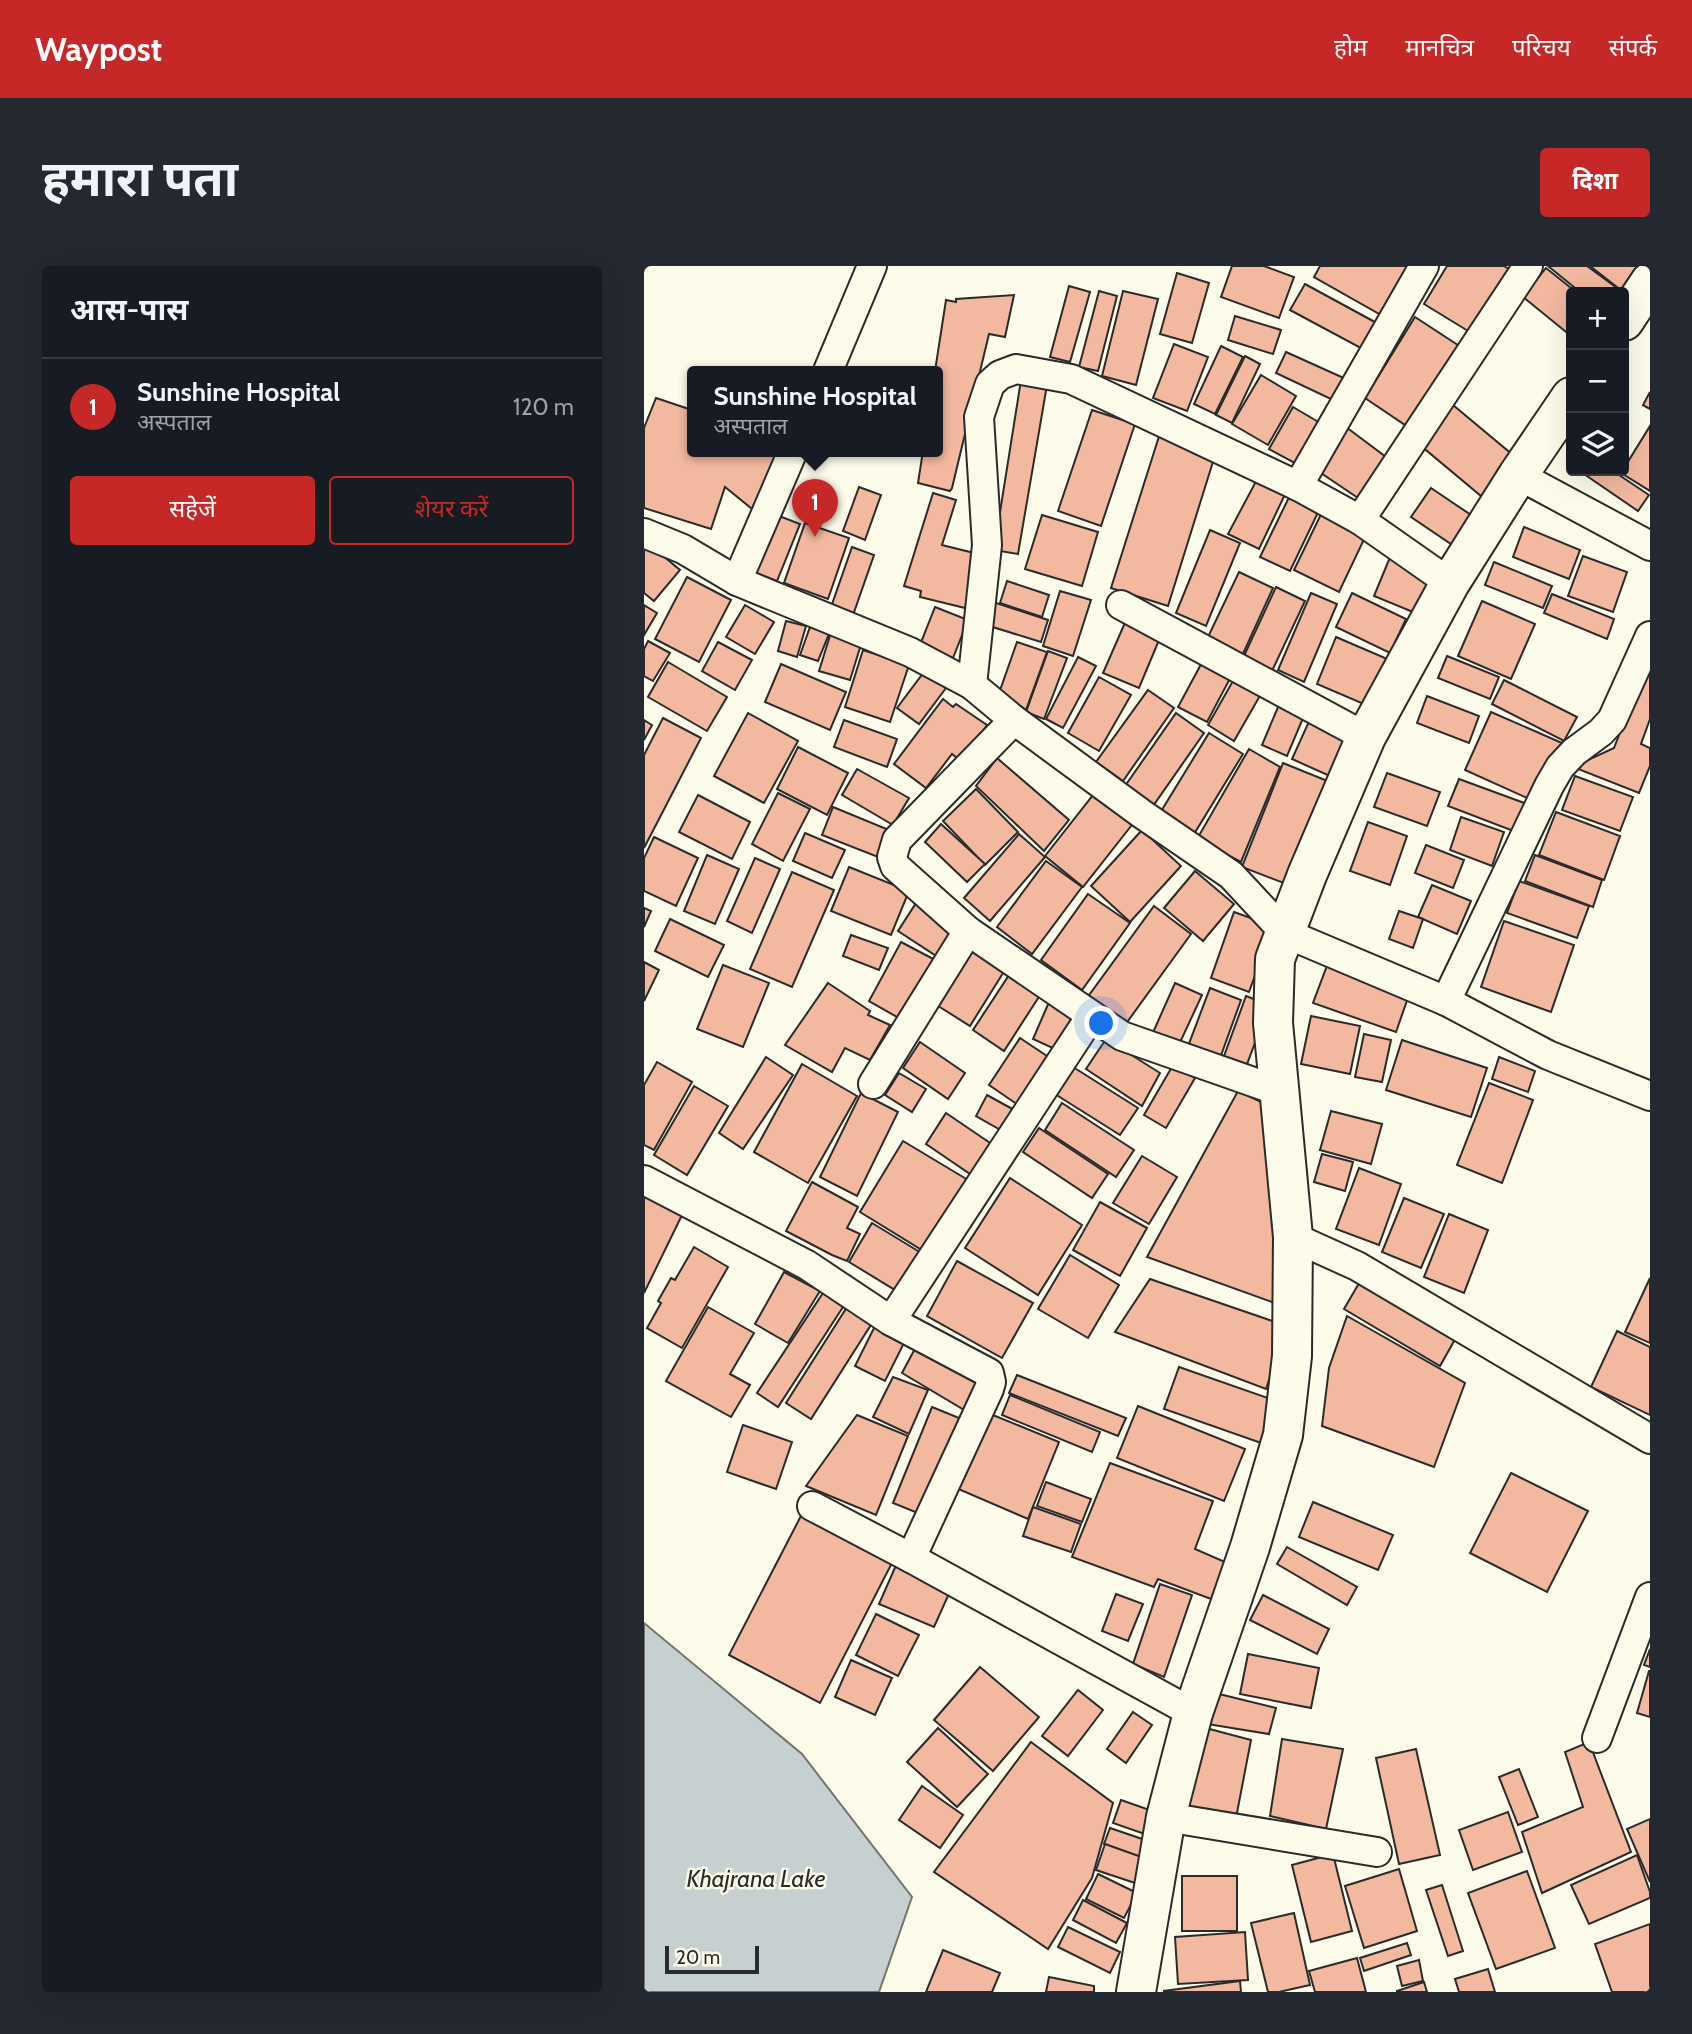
<!DOCTYPE html>
<html lang="hi">
<head>
<meta charset="utf-8">
<style>
  :root { --surface:#171b24; --page:#242831; --text:#f1f3f6; --muted:#9ea1a6; --line:#363941; --accent:#c62828 }
  body { margin:0; font-family:Cabin,"Noto Sans Devanagari",sans-serif; background:var(--page); color:var(--text) }
  .controls { position:absolute; right:21px; top:21px; display:grid; overflow:hidden; border-radius:7px; box-shadow:0 7px 28px #0002 }
  .controls button { width:63px; height:63px; display:grid; place-items:center; padding:0; border:0; border-bottom:2px solid var(--line); background:var(--surface); color:var(--text); font:35px sans-serif }
  .scale { position:absolute; left:21px; bottom:18px; width:94px; box-sizing:border-box; padding-left:7px; border:4px solid #2b2b2b; border-top:0; font-size:19px; line-height:24px; white-space:nowrap; color:#2b2b2b; -webkit-text-stroke:5px #fdfbea; paint-order:stroke }
  .you { position:absolute; left:458px; top:758px; width:24px; height:24px; margin:-18px; border:5px solid #fff; border-radius:50%; background:#1a73e8; box-shadow:0 0 0 10px #1a73e833 }
  .badge { display:grid; place-items:center; width:46px; height:46px; border-radius:50%; background:var(--accent); color:#fff; font-size:23px; font-weight:700 }
  .pin { position:absolute; translate:-50% -58px; filter:drop-shadow(0 2px 4px #0008) }
  .pin::after { content:''; position:absolute; top:37px; width:24px; height:21px; background:inherit; clip-path:polygon(0 0,100% 0,50% 100%) }
  .popup { position:absolute; left:43px; top:100px; width:256px; height:91px; box-sizing:border-box; display:grid; place-content:center; border-radius:7px; background:var(--surface); filter:drop-shadow(0 2px 5px #0005); font-size:23px; white-space:nowrap; color:var(--muted) }
  .popup b { font-size:26px; color:var(--text) }
  .popup::after { content:''; position:absolute; left:50%; top:100%; margin-left:-14px; border:14px solid transparent; border-top-color:var(--surface) }
  .list { margin:0; padding:0; list-style:none }
  h2 { display:flex; justify-content:space-between; align-items:center; height:91px; margin:0; padding:0 28px; font-size:30px }
  h2 small { font-size:23px; font-weight:400; color:var(--muted) }
  .list li { display:grid; grid-template-columns:46px 1fr auto; gap:21px; align-items:center; box-sizing:border-box; height:98px; padding:0 28px; border-top:2px solid var(--line) }
  .list b { display:block; font-size:26px; white-space:nowrap }
  .list p { margin:0; font-size:23px; white-space:nowrap; color:var(--muted) }
  .list em { font-size:23px; font-style:normal; color:var(--muted) }
  .actions { display:flex; gap:14px; padding:21px 28px }
  .actions a { flex:1; padding:16px 0; border:2px solid var(--accent); border-radius:7px; text-align:center; font-size:24px; color:var(--accent) }
  .actions .main { background:var(--accent); color:#fff }
  .icon { flex:none; width:38px; height:38px; fill:none; stroke:currentColor; stroke-width:2; stroke-linecap:round; stroke-linejoin:round }
  .map { position:relative; flex:none; width:1006px; height:1726px; overflow:hidden; border-radius:7px }
  header { display:flex; align-items:center; gap:42px; box-sizing:border-box; height:98px; padding:0 35px; background:var(--accent); color:#fff }
  header strong { font-size:33px }
  nav { display:flex; gap:38px; margin-inline-start:auto; font-size:24px }
  .intro { display:flex; align-items:center; justify-content:space-between; box-sizing:border-box; height:168px; padding:0 42px }
  h1 { margin:0; font-size:49px }
  .button { padding:18px 32px; border-radius:7px; background:var(--accent); color:#fff; font-size:24px; font-weight:700 }
  main { display:flex; gap:42px; padding:0 42px }
  aside { flex:1; background:var(--surface); border-radius:7px; box-shadow:0 7px 28px #0002 }
  .map>svg:first-child { display:block }
  .water { fill:#c7d0d0; stroke:#74746e; stroke-width:2 }
  .building { fill:#f2b8a0; stroke:#2b2b2b; stroke-width:2 }
  .lines { fill:none; stroke-linecap:round; stroke-linejoin:round }
  .street-casing { stroke:#2b2b2b; stroke-width:32 }
  .secondary-casing { stroke:#2b2b2b; stroke-width:42 }
  .street { stroke:#fdfbea; stroke-width:28 }
  .secondary { stroke:#fdfbea; stroke-width:38 }
  .labels { text-anchor:middle; dominant-baseline:central; stroke-width:5; stroke-linejoin:round; paint-order:stroke }
  .water-label { font-size:24px; font-style:italic; fill:#2b2b2b; stroke:#fdfbea }
</style>
</head>
<body>
<header>
<strong>Waypost</strong>
<nav><a>होम</a><a>मानचित्र</a><a>परिचय</a><a>संपर्क</a></nav>
</header>
<div class="intro"><h1>हमारा पता</h1><a class="button">दिशा</a></div>
<main>
<aside>
<h2>आस-पास<small></small></h2>
<ul class="list">
<li><span class="badge">1</span><div><b>Sunshine Hospital</b><p>अस्पताल</p></div><em>120 m</em></li>
</ul>
<div class="actions"><a class="main">सहेजें</a><a>शेयर करें</a></div>
</aside>
<div class="map">
<svg width="1006" height="1726" viewBox="0 0 1006 1726">
  <rect width="100%" height="100%" fill="#fdfbea"/>
  <!-- water -->
  <polygon class="water" points="0,1357 158,1488 268,1631 235,1726 0,1726"/>
  <!-- building -->
  <g class="building">
    <polygon points="588,0 620,0 650,11 635,52 577,31"/>
    <polygon points="676,0 776,0 744,53 670,11"/>
    <polygon points="803,0 860,0 868,5 829,68 780,38"/>
    <polygon points="904,0 943,0 977,25 936,26"/>
    <polygon points="946,0 997,0 978,25"/>
    <polygon points="902,2 932,26 927,26 927,70 879,31"/>
    <polygon points="533,7 565,17 548,77 516,68"/>
    <polygon points="661,18 740,61 726,87 646,44"/>
    <polygon points="425,20 446,26 426,96 406,91"/>
    <polygon points="455,25 473,30 454,105 435,101"/>
    <polygon points="479,25 514,33 492,119 458,110"/>
    <polygon points="370,29 361,71 345,68 308,222 306,225 274,217 279,185 294,185 294,105 291,105 302,34 312,36 312,33"/>
    <polygon points="591,50 637,64 629,88 584,74"/>
    <polygon points="771,51 823,85 770,165 721,132"/>
    <polygon points="530,78 564,91 543,145 509,132"/>
    <polygon points="577,80 599,91 571,148 550,138"/>
    <polygon points="642,86 702,113 691,135 632,107"/>
    <polygon points="601,90 616,98 588,157 572,149"/>
    <polygon points="617,109 652,130 624,179 588,158"/>
    <polygon points="377,114 403,119 374,288 350,284"/>
    <polygon points="1006,126 1006,143 999,139"/>
    <polygon points="12,132 48,144 48,185 138,185 113,247 81,221 67,263 0,242 0,162"/>
    <polygon points="809,139 876,195 843,235 776,179"/>
    <polygon points="649,141 683,161 660,202 625,183"/>
    <polygon points="448,144 491,158 457,260 414,245"/>
    <polygon points="698,158 750,197 720,236 668,201"/>
    <polygon points="1006,160 1006,225 977,207"/>
    <polygon points="517,164 572,186 524,340 467,322"/>
    <polygon points="942,205 969,205 1005,229 994,245 940,208"/>
    <polygon points="617,206 645,220 615,283 584,268"/>
    <polygon points="215,221 237,229 221,274 199,265"/>
    <polygon points="787,222 830,251 810,280 767,251"/>
    <polygon points="649,223 678,238 646,305 616,291"/>
    <polygon points="289,227 312,234 298,279 334,288 321,342 276,331 277,325 260,320"/>
    <polygon points="680,242 724,265 695,326 650,304"/>
    <polygon points="130,248 156,258 133,315 107,305"/>
    <polygon points="398,249 454,266 438,320 381,303"/>
    <polygon points="161,257 205,272 184,333 140,317"/>
    <polygon points="880,261 936,284 925,313 869,291"/>
    <polygon points="566,264 596,277 562,360 532,347"/>
    <polygon points="0,274 36,304 10,335 0,327"/>
    <polygon points="208,281 230,289 208,352 186,344"/>
    <polygon points="749,284 794,315 781,351 730,330"/>
    <polygon points="939,290 983,306 969,346 924,330"/>
    <polygon points="850,296 908,320 899,342 841,319"/>
    <polygon points="595,306 629,322 598,390 563,373"/>
    <polygon points="43,311 87,334 55,396 11,373"/>
    <polygon points="363,315 405,329 398,351 356,337"/>
    <polygon points="632,321 661,335 628,405 599,392"/>
    <polygon points="416,325 447,334 429,390 399,380"/>
    <polygon points="667,327 693,338 660,416 634,404"/>
    <polygon points="708,327 762,353 746,387 692,361"/>
    <polygon points="908,328 970,353 963,373 900,347"/>
    <polygon points="346,335 404,354 397,376 339,358"/>
    <polygon points="838,335 891,358 867,413 814,390"/>
    <polygon points="0,339 13,347 0,369"/>
    <polygon points="101,339 130,356 111,388 82,371"/>
    <polygon points="291,341 324,354 309,392 276,379"/>
    <polygon points="483,352 518,367 495,422 459,407"/>
    <polygon points="142,355 162,360 153,391 134,385"/>
    <polygon points="166,361 185,368 174,395 156,389"/>
    <polygon points="188,363 219,372 206,414 175,405"/>
    <polygon points="692,371 755,398 736,445 673,418"/>
    <polygon points="4,375 26,387 9,415 0,410 0,383"/>
    <polygon points="74,376 108,394 91,424 58,405"/>
    <polygon points="373,376 403,386 382,444 353,433"/>
    <polygon points="219,384 265,399 246,456 201,441"/>
    <polygon points="404,385 423,392 400,453 382,446"/>
    <polygon points="562,389 590,405 563,456 534,441"/>
    <polygon points="1006,389 1006,453 997,478 1006,482 1006,500 995,527 929,501 970,482"/>
    <polygon points="803,390 855,411 846,433 794,412"/>
    <polygon points="434,391 452,400 419,462 402,453"/>
    <polygon points="24,396 83,431 63,465 4,431"/>
    <polygon points="137,398 202,426 186,464 121,436"/>
    <polygon points="280,406 302,422 275,458 253,442"/>
    <polygon points="594,406 621,421 590,475 564,459"/>
    <polygon points="455,411 487,429 455,485 424,467"/>
    <polygon points="860,414 933,451 920,475 848,438"/>
    <polygon points="504,424 530,442 479,515 452,496"/>
    <polygon points="783,430 835,450 825,477 773,457"/>
    <polygon points="299,433 309,441 312,438 343,459 318,496 308,488 282,522 250,498"/>
    <polygon points="637,434 662,445 643,490 618,479"/>
    <polygon points="847,446 918,477 892,536 821,504"/>
    <polygon points="104,447 154,475 120,537 70,510"/>
    <polygon points="532,447 560,467 509,540 481,520"/>
    <polygon points="667,451 708,470 688,511 648,493"/>
    <polygon points="19,452 57,472 0,582 0,489"/>
    <polygon points="0,454 8,459 0,474"/>
    <polygon points="200,454 253,473 243,501 190,481"/>
    <polygon points="565,467 599,488 550,568 516,547"/>
    <polygon points="154,481 204,507 183,549 133,523"/>
    <polygon points="605,483 636,501 597,596 553,573"/>
    <polygon points="353,492 425,554 400,585 332,520"/>
    <polygon points="639,497 686,516 645,619 598,601"/>
    <polygon points="213,503 265,532 249,559 198,529"/>
    <polygon points="743,507 796,526 783,560 730,541"/>
    <polygon points="931,510 989,531 976,565 918,544"/>
    <polygon points="815,513 883,538 872,566 804,540"/>
    <polygon points="332,523 374,566 341,599 299,555"/>
    <polygon points="453,524 491,555 439,621 401,590"/>
    <polygon points="134,527 166,543 139,595 108,578"/>
    <polygon points="54,529 106,556 88,593 35,566"/>
    <polygon points="189,541 245,564 234,591 178,569"/>
    <polygon points="912,546 976,570 960,614 895,589"/>
    <polygon points="817,551 860,566 848,600 806,584"/>
    <polygon points="724,556 763,570 746,619 706,605"/>
    <polygon points="297,558 341,598 323,616 281,576"/>
    <polygon points="498,564 537,600 486,656 447,620"/>
    <polygon points="161,567 201,584 188,612 149,595"/>
    <polygon points="375,568 401,591 346,655 320,632"/>
    <polygon points="10,571 54,592 32,640 0,625 0,592"/>
    <polygon points="782,579 820,594 809,622 771,607"/>
    <polygon points="63,589 95,603 71,658 40,645"/>
    <polygon points="891,589 958,614 949,641 881,615"/>
    <polygon points="111,592 136,603 108,667 83,655"/>
    <polygon points="402,595 438,621 388,688 353,661"/>
    <polygon points="205,601 265,625 247,669 187,645"/>
    <polygon points="551,605 590,638 559,675 520,642"/>
    <polygon points="148,606 190,624 148,721 106,703"/>
    <polygon points="875,615 945,640 933,672 863,647"/>
    <polygon points="788,619 827,635 813,668 774,651"/>
    <polygon points="444,628 486,657 438,724 397,694"/>
    <polygon points="274,634 317,663 297,693 254,665"/>
    <polygon points="510,640 547,668 481,759 443,732"/>
    <polygon points="0,642 7,645 0,661"/>
    <polygon points="755,645 779,653 769,682 745,673"/>
    <polygon points="590,646 629,660 605,726 567,712"/>
    <polygon points="26,653 80,679 64,711 11,685"/>
    <polygon points="860,655 930,679 907,746 837,721"/>
    <polygon points="207,669 244,682 235,704 199,690"/>
    <polygon points="257,676 295,696 260,755 225,735"/>
    <polygon points="329,678 364,699 326,760 291,738"/>
    <polygon points="0,696 15,704 0,735"/>
    <polygon points="684,697 766,726 752,766 669,737"/>
    <polygon points="79,699 125,717 99,781 53,763"/>
    <polygon points="369,703 400,723 360,785 329,764"/>
    <polygon points="184,717 226,745 224,749 246,759 226,794 201,782 188,806 141,779"/>
    <polygon points="531,717 558,729 533,783 507,771"/>
    <polygon points="566,722 597,734 575,795 543,783"/>
    <polygon points="602,730 625,739 599,809 576,801"/>
    <polygon points="405,736 430,746 413,784 389,773"/>
    <polygon points="667,750 716,760 706,808 657,798"/>
    <polygon points="720,768 747,774 738,816 711,811"/>
    <polygon points="376,772 412,796 380,843 345,819"/>
    <polygon points="462,773 516,807 498,840 442,803"/>
    <polygon points="758,774 843,802 827,851 742,824"/>
    <polygon points="276,776 321,807 304,833 259,802"/>
    <polygon points="122,791 149,809 99,883 75,867"/>
    <polygon points="855,791 891,805 884,826 848,813"/>
    <polygon points="13,796 48,816 10,884 0,879 0,819"/>
    <polygon points="158,798 213,830 164,917 110,886"/>
    <polygon points="529,799 551,812 522,862 500,849"/>
    <polygon points="429,801 494,842 476,869 411,828"/>
    <polygon points="255,807 282,823 268,846 241,829"/>
    <polygon points="845,817 889,834 858,917 813,899"/>
    <polygon points="50,820 84,840 43,909 10,889"/>
    <polygon points="594,825 632,843 639,1040 503,991"/>
    <polygon points="217,827 254,846 213,930 176,911"/>
    <polygon points="343,829 372,845 360,866 332,850"/>
    <polygon points="418,837 490,884 472,911 401,864"/>
    <polygon points="687,845 738,858 727,898 676,884"/>
    <polygon points="302,847 352,881 332,912 282,878"/>
    <polygon points="395,862 464,908 448,932 379,886"/>
    <polygon points="259,875 329,917 286,989 216,946"/>
    <polygon points="678,888 709,896 701,925 670,916"/>
    <polygon points="498,890 533,911 505,958 469,937"/>
    <polygon points="715,902 757,918 735,979 692,963"/>
    <polygon points="366,912 438,959 394,1029 321,982"/>
    <polygon points="168,916 214,941 203,962 216,968 203,995 188,989 142,965"/>
    <polygon points="0,929 39,947 0,1027"/>
    <polygon points="760,932 800,948 777,1002 738,986"/>
    <polygon points="456,936 503,962 476,1010 429,984"/>
    <polygon points="805,948 844,964 820,1027 780,1011"/>
    <polygon points="228,957 279,988 256,1027 205,996"/>
    <polygon points="50,981 84,1001 38,1082 3,1062 17,1037 14,1035 27,1012 31,1014"/>
    <polygon points="426,989 475,1019 444,1072 394,1043"/>
    <polygon points="313,995 389,1037 358,1092 283,1050"/>
    <polygon points="140,1006 176,1025 144,1077 111,1058"/>
    <polygon points="718,1012 814,1068 796,1100 700,1043"/>
    <polygon points="1006,1012 1006,1077 981,1066"/>
    <polygon points="506,1013 643,1060 622,1123 471,1066"/>
    <polygon points="179,1027 199,1041 134,1141 113,1127"/>
    <polygon points="205,1038 230,1054 167,1153 142,1137"/>
    <polygon points="64,1041 110,1067 86,1108 106,1119 87,1151 22,1115"/>
    <polygon points="703,1050 821,1117 790,1201 678,1160 685,1102"/>
    <polygon points="232,1058 262,1073 241,1115 211,1100"/>
    <polygon points="973,1065 1006,1081 1006,1149 947,1121"/>
    <polygon points="274,1077 340,1112 327,1148 258,1107"/>
    <polygon points="535,1101 635,1136 620,1178 520,1143"/>
    <polygon points="373,1109 482,1152 474,1170 365,1127"/>
    <polygon points="249,1111 284,1124 265,1168 229,1151"/>
    <polygon points="366,1129 456,1166 448,1186 358,1149"/>
    <polygon points="494,1140 601,1183 580,1235 473,1192"/>
    <polygon points="288,1141 320,1154 281,1250 249,1237"/>
    <polygon points="344,1147 415,1176 384,1253 312,1222"/>
    <polygon points="213,1149 264,1170 232,1249 162,1220"/>
    <polygon points="99,1159 148,1176 132,1223 83,1206"/>
    <polygon points="466,1197 569,1235 551,1283 581,1296 567,1333 514,1313 510,1321 428,1291"/>
    <polygon points="867,1207 944,1245 903,1326 826,1287"/>
    <polygon points="402,1216 447,1233 438,1256 393,1240"/>
    <polygon points="669,1236 749,1269 734,1304 655,1271"/>
    <polygon points="389,1241 437,1258 427,1286 379,1270"/>
    <polygon points="159,1246 250,1293 176,1437 85,1389"/>
    <polygon points="643,1281 713,1321 703,1339 633,1298"/>
    <polygon points="253,1297 308,1321 290,1361 235,1338"/>
    <polygon points="516,1318 548,1329 520,1411 489,1398"/>
    <polygon points="472,1328 499,1338 484,1375 458,1365"/>
    <polygon points="619,1329 685,1363 673,1388 606,1354"/>
    <polygon points="232,1348 275,1369 254,1410 212,1389"/>
    <polygon points="1006,1383 1006,1401 1000,1399"/>
    <polygon points="604,1388 675,1402 667,1442 596,1428"/>
    <polygon points="207,1394 248,1412 231,1449 191,1431"/>
    <polygon points="336,1401 395,1451 349,1505 290,1454"/>
    <polygon points="1005,1405 1006,1405 1006,1451 993,1447"/>
    <polygon points="434,1424 459,1444 424,1490 398,1470"/>
    <polygon points="567,1426 632,1442 625,1468 563,1458"/>
    <polygon points="489,1446 508,1459 482,1497 463,1483"/>
    <polygon points="558,1461 607,1474 592,1552 540,1542"/>
    <polygon points="294,1462 344,1508 313,1541 263,1496"/>
    <polygon points="638,1473 699,1483 682,1563 626,1550"/>
    <polygon points="387,1476 469,1537 448,1612 404,1683 290,1606"/>
    <polygon points="945,1476 987,1586 898,1627 878,1566 939,1541 921,1486"/>
    <polygon points="772,1483 796,1589 755,1598 732,1492"/>
    <polygon points="875,1503 894,1551 874,1559 855,1511"/>
    <polygon points="278,1520 319,1549 296,1582 255,1554"/>
    <polygon points="477,1534 520,1549 512,1572 469,1557"/>
    <polygon points="864,1546 878,1586 829,1604 815,1564"/>
    <polygon points="1006,1553 1006,1616 983,1563"/>
    <polygon points="466,1562 513,1578 508,1595 460,1578"/>
    <polygon points="461,1578 506,1594 497,1619 452,1604"/>
    <polygon points="689,1588 708,1665 667,1676 648,1599"/>
    <polygon points="993,1589 1006,1626 1006,1632 945,1658 927,1619"/>
    <polygon points="755,1603 773,1665 720,1682 701,1620"/>
    <polygon points="883,1605 911,1682 852,1703 824,1627"/>
    <polygon points="454,1608 493,1627 480,1652 442,1633"/>
    <rect x="538" y="1610" width="55" height="55"/>
    <polygon points="798,1619 819,1685 804,1690 782,1624"/>
    <polygon points="439,1634 483,1657 472,1677 429,1654"/>
    <polygon points="650,1647 666,1719 635,1726 624,1726 607,1657"/>
    <polygon points="1006,1658 1006,1726 968,1726 951,1678"/>
    <polygon points="424,1661 476,1686 466,1707 414,1681"/>
    <polygon points="601,1666 604,1714 534,1718 531,1671"/>
    <polygon points="763,1677 767,1689 720,1705 716,1692"/>
    <polygon points="299,1684 356,1707 348,1726 282,1726"/>
    <polygon points="713,1692 722,1726 671,1726 665,1705"/>
    <polygon points="775,1694 779,1715 758,1720 753,1700"/>
    <polygon points="844,1703 851,1726 815,1726 811,1713"/>
    <polygon points="405,1711 450,1720 450,1726 402,1726"/>
    <polygon points="596,1715 597,1726 520,1726 520,1725"/>
    <polygon points="780,1716 783,1726 753,1726 753,1725"/>
  </g>
  <g class="lines">
    <!-- street casing -->
    <g class="street-casing">
      <g id="street">
        <polyline points="184,105 228,0"/>
        <polyline points="874,209 1006,280"/>
        <polyline points="654,220 780,0"/>
        <polyline points="716,254 884,0"/>
        <polyline points="0,267 39,283 93,315 266,386 328,419 370,454 498,548 587,609 641,667 802,735 904,789 1006,830"/>
        <polyline points="93,315 149,185"/>
        <polyline points="477,339 722,471"/>
        <polyline points="328,419 343,279 335,151 346,118 356,109 372,103 427,113 654,220 716,254 806,317"/>
        <polyline points="370,454 253,574 248,591 251,600 324,665 478,770 635,825"/>
        <polyline points="802,735 905,520 916,501 930,486 957,466 968,454 1006,370"/>
        <polyline points="229,818 324,665"/>
        <polyline points="0,914 163,999 247,1055 345,1107 347,1116 345,1123 267,1292"/>
        <polyline points="649,971 713,1000 1006,1173"/>
        <polyline points="247,1055 447,750"/>
        <polyline points="168,1240 267,1292 549,1447"/>
        <polyline points="953,1472 1006,1331"/>
        <polyline points="522,1551 733,1586"/>
      </g>
    </g>
    <!-- secondary casing -->
    <g class="secondary-casing">
      <g id="secondary">
        <polyline points="980,55 1006,16"/>
        <polyline points="492,1726 522,1551 549,1447 606,1281 639,1169 648,1090 649,971 629,757 631,693 663,609 722,471 806,317 874,209 927,131"/>
      </g>
    </g>
    <!-- street -->
    <use href="#street" class="street"/>
    <!-- secondary -->
    <use href="#secondary" class="secondary"/>
  </g>
  <g class="labels">
    <!-- water labels -->
    <g class="water-label">
      <text x="112" y="1612">Khajrana Lake</text>
    </g>
  </g>
</svg>
<div class="controls">
<button>+</button>
<button>−</button>
<button><svg class="icon" aria-label="layers" viewBox="0 0 24 24"><path d="M12 4l9 5-9 5-9-5zM3 14l9 5 9-5"/></svg></button>
</div>
<div class="scale">20 m</div>
<div class="you"></div>
<div class="pin badge" style="left:171px;top:271px">1</div>
<div class="popup"><b>Sunshine Hospital</b>अस्पताल</div>
</div>
</main>
</body>
</html>
